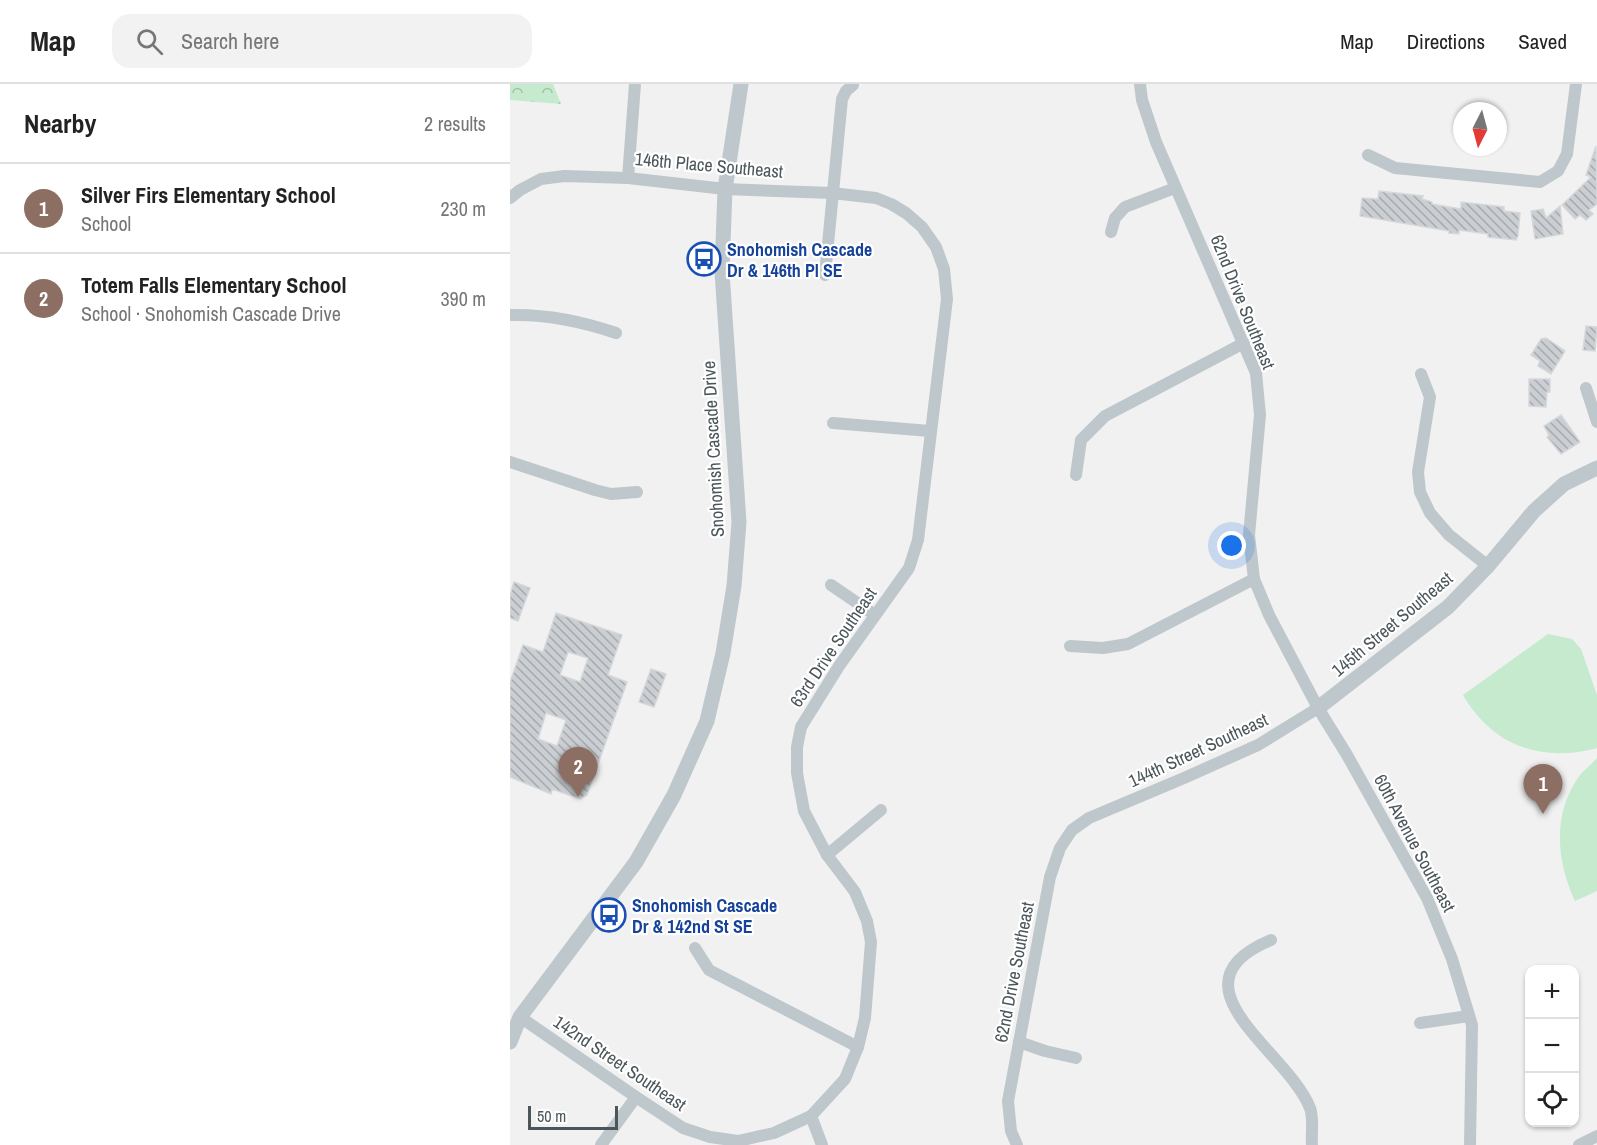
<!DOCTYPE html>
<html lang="en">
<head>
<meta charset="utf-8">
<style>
  :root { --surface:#fff; --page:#f2f2f2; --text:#222; --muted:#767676; --line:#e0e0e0; --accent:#0f766e }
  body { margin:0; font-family:"Archivo Narrow",sans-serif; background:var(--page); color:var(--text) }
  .controls { position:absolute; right:18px; bottom:18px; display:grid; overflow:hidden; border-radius:12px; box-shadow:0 2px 4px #0004 }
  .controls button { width:54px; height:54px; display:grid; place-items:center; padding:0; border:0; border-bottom:2px solid var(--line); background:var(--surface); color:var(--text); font:30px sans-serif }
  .compass { position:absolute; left:943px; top:18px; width:54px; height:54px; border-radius:50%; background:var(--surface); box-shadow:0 2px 4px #0004; rotate:186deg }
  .scale { position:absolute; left:18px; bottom:15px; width:90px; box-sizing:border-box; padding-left:6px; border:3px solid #4b565b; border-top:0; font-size:16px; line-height:21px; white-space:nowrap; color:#4b565b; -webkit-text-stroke:4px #fff; paint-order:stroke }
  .you { position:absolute; left:722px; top:462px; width:21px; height:21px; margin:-15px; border:4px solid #fff; border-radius:50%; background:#1a73e8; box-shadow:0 0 0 9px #1a73e833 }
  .badge { display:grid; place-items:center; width:39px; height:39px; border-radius:50%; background:var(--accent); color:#fff; font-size:20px; font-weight:700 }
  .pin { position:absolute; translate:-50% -50px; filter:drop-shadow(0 2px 3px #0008) }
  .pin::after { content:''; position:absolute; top:32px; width:21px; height:18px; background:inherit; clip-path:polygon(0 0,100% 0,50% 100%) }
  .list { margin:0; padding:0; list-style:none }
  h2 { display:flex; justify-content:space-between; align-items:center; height:78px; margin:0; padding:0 24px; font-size:26px }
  h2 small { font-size:20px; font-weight:400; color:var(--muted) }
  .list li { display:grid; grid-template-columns:39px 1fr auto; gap:18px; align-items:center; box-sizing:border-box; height:90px; padding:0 24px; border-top:2px solid var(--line) }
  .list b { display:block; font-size:22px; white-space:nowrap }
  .list p { margin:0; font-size:20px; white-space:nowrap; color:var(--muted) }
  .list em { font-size:20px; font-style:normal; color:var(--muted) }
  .icon { flex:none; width:33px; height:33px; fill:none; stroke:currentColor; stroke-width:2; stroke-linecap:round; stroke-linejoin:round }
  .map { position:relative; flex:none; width:1087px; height:1061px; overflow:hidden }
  header { display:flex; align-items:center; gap:36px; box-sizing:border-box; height:84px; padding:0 30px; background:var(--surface); border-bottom:2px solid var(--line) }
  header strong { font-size:28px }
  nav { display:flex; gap:33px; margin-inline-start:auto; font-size:21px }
  .search { width:420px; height:54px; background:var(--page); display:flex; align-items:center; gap:15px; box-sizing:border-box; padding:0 21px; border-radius:18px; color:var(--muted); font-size:22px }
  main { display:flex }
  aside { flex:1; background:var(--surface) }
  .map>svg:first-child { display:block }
  .green { fill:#c5eacd }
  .forest { fill:url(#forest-crowns) }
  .building { fill:url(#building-back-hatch); stroke:#d5d8db; stroke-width:1.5; fill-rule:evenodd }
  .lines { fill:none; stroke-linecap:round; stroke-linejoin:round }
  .minor { stroke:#bec7cb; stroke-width:12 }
  .tertiary { stroke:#bec7cb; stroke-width:15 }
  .labels { text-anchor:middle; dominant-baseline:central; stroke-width:4.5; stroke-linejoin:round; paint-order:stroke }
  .street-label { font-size:18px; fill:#4b565b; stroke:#fff }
  .transit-label { font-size:18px; font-weight:bold; fill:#164399; stroke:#fff; text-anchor:start }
</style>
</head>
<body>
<header>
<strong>Map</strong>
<div class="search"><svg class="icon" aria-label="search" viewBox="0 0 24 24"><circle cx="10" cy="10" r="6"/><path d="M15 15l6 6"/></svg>Search here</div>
<nav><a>Map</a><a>Directions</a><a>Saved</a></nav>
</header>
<main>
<aside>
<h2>Nearby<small>2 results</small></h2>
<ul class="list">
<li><span class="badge" style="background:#8d6e63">1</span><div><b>Silver Firs Elementary School</b><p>School</p></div><em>230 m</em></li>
<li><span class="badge" style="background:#8d6e63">2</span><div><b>Totem Falls Elementary School</b><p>School · Snohomish Cascade Drive</p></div><em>390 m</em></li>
</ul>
</aside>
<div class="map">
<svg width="1087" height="1061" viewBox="0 0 1087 1061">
  <defs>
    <pattern id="forest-crowns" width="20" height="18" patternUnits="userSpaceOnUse" patternTransform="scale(1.5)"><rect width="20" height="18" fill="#c5eacd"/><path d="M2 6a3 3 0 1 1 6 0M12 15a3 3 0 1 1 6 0" fill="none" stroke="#a2c0a9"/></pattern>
    <pattern id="building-back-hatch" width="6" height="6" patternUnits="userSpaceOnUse" patternTransform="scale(1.5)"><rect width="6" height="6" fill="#cbced2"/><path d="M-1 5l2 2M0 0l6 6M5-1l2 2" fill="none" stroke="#a7aaad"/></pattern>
  </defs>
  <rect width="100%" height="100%" fill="#f2f1f1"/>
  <!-- green -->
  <g class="green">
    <path d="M1038,550L1062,555L1071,565L1087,611V664L1084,665C1029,678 982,661 953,611Z"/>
    <path d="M1087,674V807L1065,817C1046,776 1042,729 1070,691C1075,685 1082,680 1087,674Z"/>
  </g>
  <!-- forest -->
  <polygon class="forest" points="0,0 43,0 51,20 0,16"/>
  <!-- building -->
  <g class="building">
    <polygon points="1086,62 1087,120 1079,126 1083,130 1076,136 1070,131 1065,135 1052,121 1081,93 1076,91"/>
    <polygon points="869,107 913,112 912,115 922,118 922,120 951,125 951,118 994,123 994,127 1010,129 1008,152 1006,156 978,153 978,150 949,146 949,150 939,149 939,147 850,132 852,114 868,115"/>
    <polygon points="1050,122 1053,150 1025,155 1021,127 1033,125 1036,134"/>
    <polygon points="1076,242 1087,243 1085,267 1073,266"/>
    <polygon points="1036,254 1055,267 1041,290 1028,282 1030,277 1021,271 1031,255"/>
    <polygon points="1019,295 1040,295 1040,308 1037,308 1036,323 1019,322"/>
    <polygon points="1051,331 1070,358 1051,370 1037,353 1039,351 1034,342"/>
    <polygon points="4,498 20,504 8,537 0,534 0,511"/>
    <path d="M46,529L112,551L98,591L117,598L77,711L70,715L42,705L41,710L0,693V598L13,561L33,568ZM58,568L78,574L70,598L50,591ZM36,629L56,636L47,662L28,655Z"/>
    <polygon points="141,585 156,590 144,623 129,618"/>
  </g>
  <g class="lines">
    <!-- minor -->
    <g class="minor">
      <polyline points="630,0 632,16 646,58 746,289 750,331 739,451 744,495 759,531 808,624 837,671 917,814 942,875 962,941 960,1061"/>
      <polyline points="858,71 885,84 1030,98 1048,87 1057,70 1066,0"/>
      <polyline points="118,94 125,0"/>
      <polyline points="0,114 10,106 31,95 54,92 118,94 215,105 322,109 366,114 381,120 396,129 412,143 426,163 434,185 437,215 408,456 399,484 329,582 291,643 287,663 287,689 294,727 317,771 345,808 357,837 361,858 355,934 348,963 335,995 301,1032 264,1049 228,1057 200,1053 173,1044 126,1013 10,933"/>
      <polyline points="601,148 605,134 615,123 665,104"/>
      <polyline points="315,191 332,15 336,7 343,1"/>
      <path d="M0,231C37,230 71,237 106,249"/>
      <polyline points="911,290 920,313 908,388 910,408 920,429 939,451 978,482"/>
      <polyline points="1076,304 1087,338"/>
      <polyline points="323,339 420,347"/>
      <polyline points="0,378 85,406 101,410 127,408"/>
      <polyline points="566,391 571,356 595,332 734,259"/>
      <polyline points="321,501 365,531"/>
      <polyline points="560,562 593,564 618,560 744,495"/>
      <polyline points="317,771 371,726"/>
      <path d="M761,856C654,901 778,967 800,1024C804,1034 801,1050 802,1061"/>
      <polyline points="185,864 199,886 348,963"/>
      <polyline points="910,939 959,932"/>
      <polyline points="509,958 535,967 566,974"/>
      <polyline points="301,1032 312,1061"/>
      <polyline points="91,1061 126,1013"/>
      <polyline points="507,1061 501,1047 498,1017 540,793 550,764 562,746 579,734 674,694 748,661 808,624"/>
      <polyline points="1069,1061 1087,1052"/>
    </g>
    <!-- tertiary -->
    <g class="tertiary">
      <polyline points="808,624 938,523 978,482 1024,427 1054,400 1087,384"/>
      <polyline points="0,958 10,933 126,778 164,711 197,637 213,569 224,502 229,438 212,188 215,105 231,0"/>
    </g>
  </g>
  <!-- icons -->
  <defs>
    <g id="bus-ring" transform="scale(1.725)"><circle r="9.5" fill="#fff" stroke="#1a4fb4" stroke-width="1.5"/><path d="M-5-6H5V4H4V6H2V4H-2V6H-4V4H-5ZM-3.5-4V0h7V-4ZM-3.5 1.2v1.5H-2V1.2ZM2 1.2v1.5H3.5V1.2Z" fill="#1a4fb4"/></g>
  </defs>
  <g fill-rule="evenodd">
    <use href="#bus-ring" x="194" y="175"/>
    <use href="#bus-ring" x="99" y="831"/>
  </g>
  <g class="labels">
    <!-- street labels -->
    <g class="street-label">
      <text transform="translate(199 81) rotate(5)">146th Place Southeast</text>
      <text transform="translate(733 218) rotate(68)">62nd Drive Southeast</text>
      <text transform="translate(203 365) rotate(-93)">Snohomish Cascade Drive</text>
      <text transform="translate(882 540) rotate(-40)">145th Street Southeast</text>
      <text transform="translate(323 563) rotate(-56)">63rd Drive Southeast</text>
      <text transform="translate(688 666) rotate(-25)">144th Street Southeast</text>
      <text transform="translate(905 759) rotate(62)">60th Avenue Southeast</text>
      <text transform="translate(504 888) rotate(-79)">62nd Drive Southeast</text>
      <text transform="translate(110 979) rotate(34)">142nd Street Southeast</text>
    </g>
    <!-- transit labels -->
    <g class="transit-label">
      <text x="217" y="165">Snohomish Cascade<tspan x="217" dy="21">Dr &amp; 146th Pl SE</tspan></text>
      <text x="122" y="821">Snohomish Cascade<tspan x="122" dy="21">Dr &amp; 142nd St SE</tspan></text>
    </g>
  </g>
</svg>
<div class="controls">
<button>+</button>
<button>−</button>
<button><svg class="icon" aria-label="locate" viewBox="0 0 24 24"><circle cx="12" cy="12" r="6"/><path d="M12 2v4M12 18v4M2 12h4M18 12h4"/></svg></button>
</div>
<svg class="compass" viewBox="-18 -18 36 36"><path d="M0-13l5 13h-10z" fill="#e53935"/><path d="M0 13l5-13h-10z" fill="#767676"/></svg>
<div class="scale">50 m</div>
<div class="you"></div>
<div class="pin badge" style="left:1033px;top:730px;background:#8d6e63">1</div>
<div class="pin badge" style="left:68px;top:713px;background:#8d6e63">2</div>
</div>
</main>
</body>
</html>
